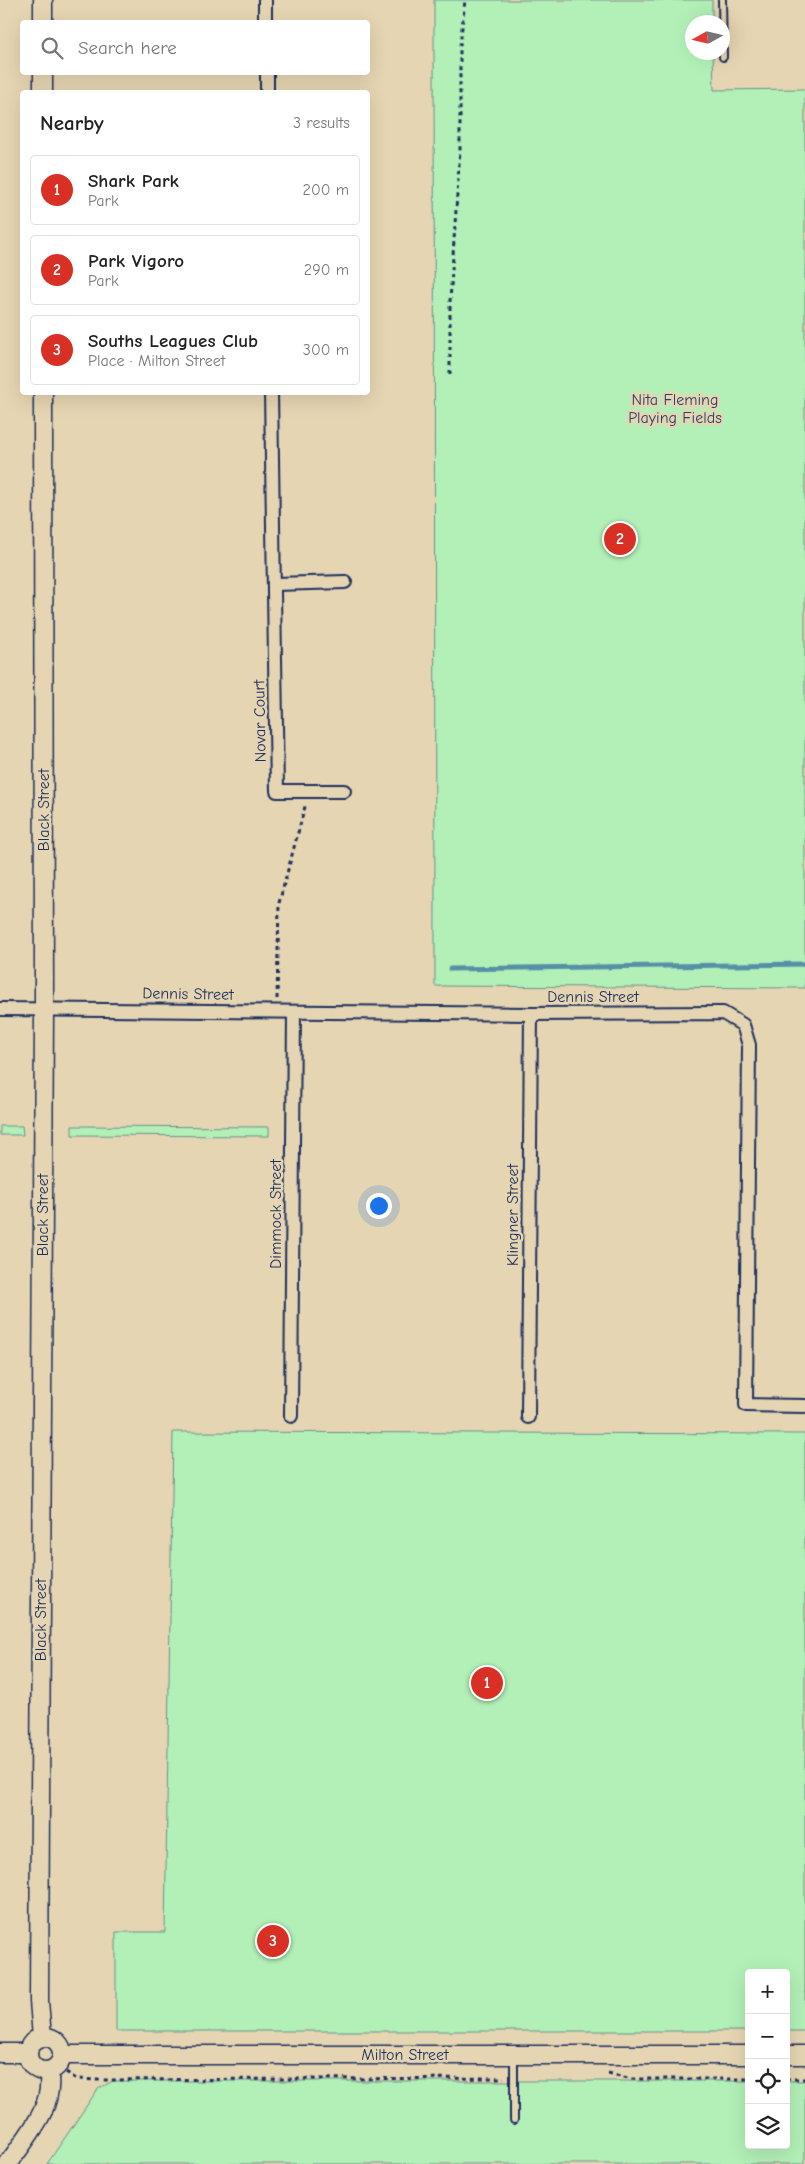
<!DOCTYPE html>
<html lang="en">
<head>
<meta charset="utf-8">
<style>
  :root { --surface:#fff; --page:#f6f6f6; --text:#222; --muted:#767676; --line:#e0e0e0; --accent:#d93025 }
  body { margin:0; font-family:"Comic Neue",sans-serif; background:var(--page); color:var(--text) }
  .controls { position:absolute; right:15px; bottom:15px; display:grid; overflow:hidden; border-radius:5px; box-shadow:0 5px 20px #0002 }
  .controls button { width:45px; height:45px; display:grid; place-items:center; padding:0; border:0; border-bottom:1px solid var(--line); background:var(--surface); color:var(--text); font:25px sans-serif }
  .compass { position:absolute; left:685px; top:15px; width:45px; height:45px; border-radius:50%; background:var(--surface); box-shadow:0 5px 20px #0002; rotate:262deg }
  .you { position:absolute; left:378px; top:1205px; width:18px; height:18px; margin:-12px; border:4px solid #fff; border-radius:50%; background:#1a73e8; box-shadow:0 0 0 8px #1a73e833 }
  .badge { display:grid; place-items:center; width:32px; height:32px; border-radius:50%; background:var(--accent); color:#fff; font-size:16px; font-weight:700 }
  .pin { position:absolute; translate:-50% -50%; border:2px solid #fff; box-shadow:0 1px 5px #0006 }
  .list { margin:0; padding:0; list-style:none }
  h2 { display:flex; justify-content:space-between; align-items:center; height:65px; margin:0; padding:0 20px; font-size:21px }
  h2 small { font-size:16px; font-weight:400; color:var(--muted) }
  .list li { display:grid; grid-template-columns:32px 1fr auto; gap:15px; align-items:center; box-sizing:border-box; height:70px; margin:0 10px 10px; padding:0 10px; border:1px solid var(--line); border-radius:5px }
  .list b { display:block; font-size:19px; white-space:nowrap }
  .list p { margin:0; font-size:16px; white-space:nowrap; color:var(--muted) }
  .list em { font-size:16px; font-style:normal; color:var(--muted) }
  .icon { flex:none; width:28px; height:28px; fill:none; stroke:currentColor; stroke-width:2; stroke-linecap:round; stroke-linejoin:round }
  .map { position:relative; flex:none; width:805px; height:2164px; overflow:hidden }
  .search { position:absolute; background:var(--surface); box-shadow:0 5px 20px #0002; left:20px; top:20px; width:350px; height:55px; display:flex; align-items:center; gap:12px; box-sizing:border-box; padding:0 18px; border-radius:5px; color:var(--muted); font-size:19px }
  .panel { position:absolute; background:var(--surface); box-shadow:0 5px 20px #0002; left:20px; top:90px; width:350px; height:305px; border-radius:5px }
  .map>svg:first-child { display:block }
  .green { fill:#b2f0b7; stroke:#66908a }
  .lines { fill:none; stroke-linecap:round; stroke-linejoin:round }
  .stream { stroke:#5790a6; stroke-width:5 }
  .lane-casing { stroke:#1b2f5e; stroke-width:10 }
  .street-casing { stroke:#1b2f5e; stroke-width:16 }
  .secondary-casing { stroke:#1b2f5e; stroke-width:21 }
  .path { stroke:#1b2f5e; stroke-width:3; stroke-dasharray:4 4; stroke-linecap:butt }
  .lane { stroke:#e6d5b2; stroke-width:6 }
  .street { stroke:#e6d5b2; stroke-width:12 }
  .secondary { stroke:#e6d5b2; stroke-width:18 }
  .labels { text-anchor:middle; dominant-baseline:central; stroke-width:5; stroke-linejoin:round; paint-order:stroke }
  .park-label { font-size:16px; fill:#2a4267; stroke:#e6d5b2 }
  .street-label { font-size:16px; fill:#1b2f5e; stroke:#e6d5b2 }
</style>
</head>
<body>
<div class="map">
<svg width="805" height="2164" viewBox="0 0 805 2164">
  <rect width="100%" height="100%" fill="#e6d5b2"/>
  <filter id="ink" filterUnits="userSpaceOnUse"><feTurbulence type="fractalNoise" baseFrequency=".02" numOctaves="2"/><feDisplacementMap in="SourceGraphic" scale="10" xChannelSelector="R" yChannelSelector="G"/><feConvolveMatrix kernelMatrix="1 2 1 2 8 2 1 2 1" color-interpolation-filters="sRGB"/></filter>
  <g filter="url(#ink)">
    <!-- green -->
    <g class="green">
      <polygon points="434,0 712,0 712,22 692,22 692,52 713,53 714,90 805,89 805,988 435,986"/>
      <polygon points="0,1126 22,1126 23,1135 0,1135"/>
      <polygon points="72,1126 269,1127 269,1136 72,1135"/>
      <polygon points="173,1432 805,1434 805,2031 786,2031 786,1973 749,1973 749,2031 116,2031 116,1932 165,1932"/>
      <polygon points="113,2081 749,2081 749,2145 786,2145 786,2081 805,2081 805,2164 47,2164 98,2089"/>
    </g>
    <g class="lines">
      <!-- stream -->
      <polyline class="stream" points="450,969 805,964"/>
      <!-- lane casing -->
      <g class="lane-casing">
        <g id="lane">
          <polyline points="722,0 723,57"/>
          <polyline points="514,2056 514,2120"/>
        </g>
      </g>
      <!-- street casing -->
      <g class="street-casing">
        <g id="street">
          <polyline points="265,0 265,22"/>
          <polyline points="267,72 267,92"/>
          <polyline points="271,392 277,791 344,791"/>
          <polyline points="275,584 345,582"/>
          <polyline points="0,1009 531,1014 723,1013 743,1025 749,1045 746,1405 805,1406"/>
          <polyline points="291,1416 294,1012"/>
          <polyline points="528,1417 531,1014"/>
        </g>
      </g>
      <!-- secondary casing -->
      <g class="secondary-casing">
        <g id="secondary">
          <polyline points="43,0 43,22"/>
          <polyline points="43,72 43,92"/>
          <polyline points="42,2037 39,2001 44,1009 43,392"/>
          <circle cx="45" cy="2054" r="17"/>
          <polyline points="0,2053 28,2053"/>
          <polyline points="62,2055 749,2055"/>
          <polyline points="786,2055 805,2055"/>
          <path d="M8,2164C27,2136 56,2106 48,2071"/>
        </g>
      </g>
      <!-- path -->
      <g class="path">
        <polyline points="450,374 450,301 460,149 460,46 465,0"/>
        <polyline points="277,999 279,903 306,803"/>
        <polyline points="66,2072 76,2079 98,2080 504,2078"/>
        <polyline points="608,2073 632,2079 749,2079"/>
        <polyline points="786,2079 805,2079"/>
      </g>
      <!-- lane -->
      <use href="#lane" class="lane"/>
      <!-- street -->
      <use href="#street" class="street"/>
      <!-- secondary -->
      <use href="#secondary" class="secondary"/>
    </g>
  </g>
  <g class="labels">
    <!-- park labels -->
    <g class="park-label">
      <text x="675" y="400">Nita Fleming<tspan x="675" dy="18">Playing Fields</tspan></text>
    </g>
    <!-- street labels -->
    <g class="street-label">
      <text transform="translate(260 721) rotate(-91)">Novar Court</text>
      <text transform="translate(44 810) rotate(-90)">Black Street</text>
      <text transform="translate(188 994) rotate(1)">Dennis Street</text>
      <text x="593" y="997">Dennis Street</text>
      <text transform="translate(276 1214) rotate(-90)">Dimmock Street</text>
      <text transform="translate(43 1215) rotate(-90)">Black Street</text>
      <text transform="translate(513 1215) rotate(-90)">Klingner Street</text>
      <text transform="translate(41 1620) rotate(-90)">Black Street</text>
      <text x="405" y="2055">Milton Street</text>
    </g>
  </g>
</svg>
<div class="controls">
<button>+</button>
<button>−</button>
<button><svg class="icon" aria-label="locate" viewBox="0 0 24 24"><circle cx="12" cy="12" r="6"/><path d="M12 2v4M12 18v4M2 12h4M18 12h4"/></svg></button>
<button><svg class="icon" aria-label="layers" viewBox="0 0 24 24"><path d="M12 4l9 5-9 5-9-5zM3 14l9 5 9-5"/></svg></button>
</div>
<svg class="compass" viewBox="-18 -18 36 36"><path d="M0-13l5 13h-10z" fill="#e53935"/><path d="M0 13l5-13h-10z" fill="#767676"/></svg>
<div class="you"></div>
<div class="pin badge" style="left:487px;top:1683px">1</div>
<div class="pin badge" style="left:620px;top:539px">2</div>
<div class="pin badge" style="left:273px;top:1941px">3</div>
<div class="search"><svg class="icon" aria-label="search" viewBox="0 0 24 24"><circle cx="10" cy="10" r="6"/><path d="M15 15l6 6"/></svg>Search here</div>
<section class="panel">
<h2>Nearby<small>3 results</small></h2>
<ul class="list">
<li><span class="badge">1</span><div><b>Shark Park</b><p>Park</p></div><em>200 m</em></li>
<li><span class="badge">2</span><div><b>Park Vigoro</b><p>Park</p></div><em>290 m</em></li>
<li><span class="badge">3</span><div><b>Souths Leagues Club</b><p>Place · Milton Street</p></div><em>300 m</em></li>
</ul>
</section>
</div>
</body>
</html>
